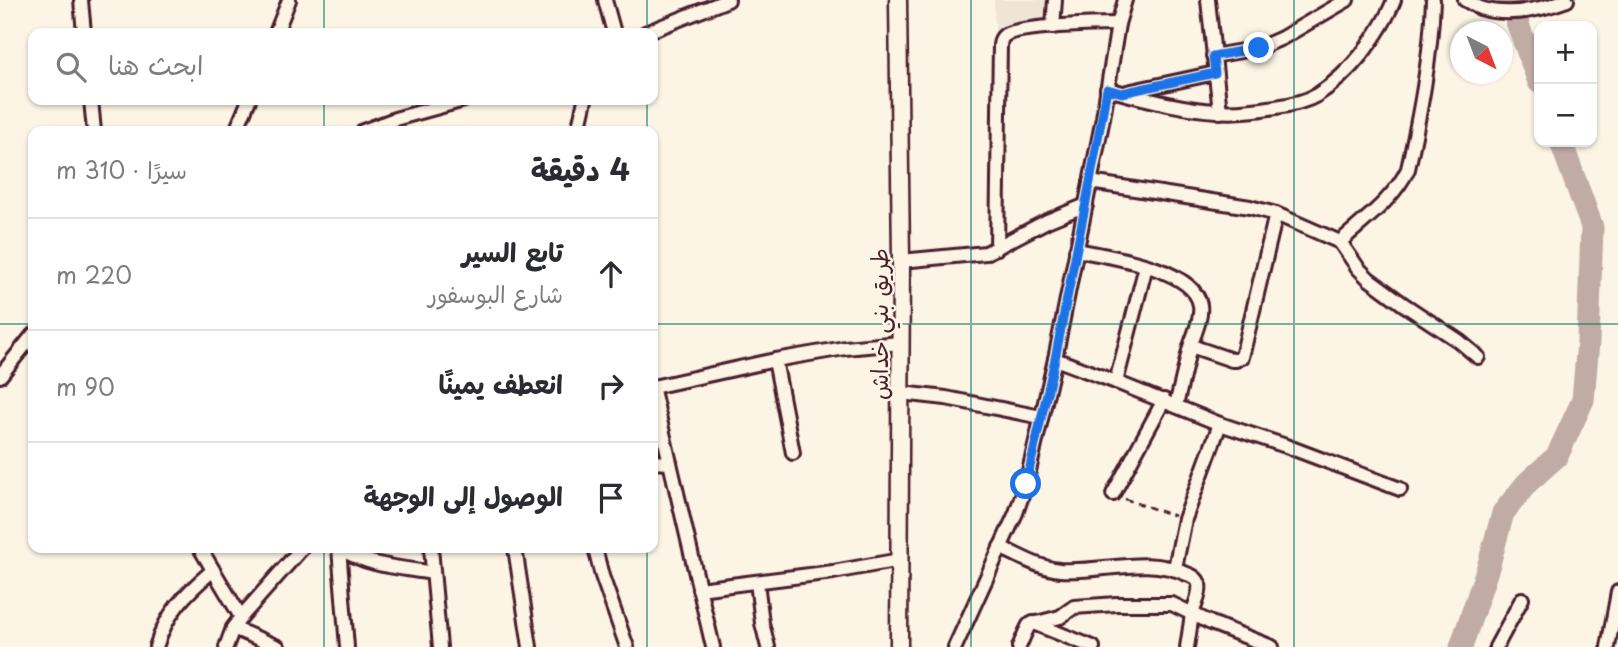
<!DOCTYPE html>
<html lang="ar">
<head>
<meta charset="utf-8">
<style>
  :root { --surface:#fff; --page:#f7f7f7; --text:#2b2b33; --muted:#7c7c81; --line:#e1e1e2 }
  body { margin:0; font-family:"Playpen Sans","Playpen Sans Arabic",sans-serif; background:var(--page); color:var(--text); direction:rtl }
  .controls { position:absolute; right:21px; top:21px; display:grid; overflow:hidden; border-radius:14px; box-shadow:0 2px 5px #0004 }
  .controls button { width:63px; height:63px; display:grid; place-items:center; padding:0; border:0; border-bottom:2px solid var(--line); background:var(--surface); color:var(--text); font:35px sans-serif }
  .compass { position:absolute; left:1450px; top:21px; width:63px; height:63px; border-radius:50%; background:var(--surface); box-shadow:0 2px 5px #0004; rotate:138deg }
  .stop { position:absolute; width:21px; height:21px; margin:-16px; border:5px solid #1a73e8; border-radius:50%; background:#fff }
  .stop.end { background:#1a73e8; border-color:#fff; box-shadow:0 2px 7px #0008 }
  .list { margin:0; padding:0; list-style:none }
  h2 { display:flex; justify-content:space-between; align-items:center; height:91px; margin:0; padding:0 28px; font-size:30px }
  h2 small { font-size:23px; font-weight:400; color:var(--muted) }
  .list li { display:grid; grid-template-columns:46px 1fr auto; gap:21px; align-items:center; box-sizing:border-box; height:112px; padding:0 28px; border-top:2px solid var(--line) }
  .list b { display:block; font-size:26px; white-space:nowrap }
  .list p { margin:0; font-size:23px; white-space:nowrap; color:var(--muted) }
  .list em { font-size:23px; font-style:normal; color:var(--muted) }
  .icon { flex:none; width:38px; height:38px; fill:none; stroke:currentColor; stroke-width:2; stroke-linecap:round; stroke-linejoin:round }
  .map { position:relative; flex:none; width:1618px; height:647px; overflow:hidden; direction:ltr }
  .search { position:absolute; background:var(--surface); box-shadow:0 2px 5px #0004; left:28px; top:28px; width:630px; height:77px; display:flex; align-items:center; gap:18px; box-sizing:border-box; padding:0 24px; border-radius:14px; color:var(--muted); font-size:26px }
  .panel { position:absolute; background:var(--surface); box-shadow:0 2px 5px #0004; left:28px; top:126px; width:630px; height:427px; border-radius:14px; direction:rtl }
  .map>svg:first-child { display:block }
  .built { fill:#eee5d7 }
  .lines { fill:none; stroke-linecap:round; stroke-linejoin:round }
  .river { stroke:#c0aca5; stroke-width:23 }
  .minor-casing { stroke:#4a1f2b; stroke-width:18 }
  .major-casing { stroke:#4a1f2b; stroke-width:21 }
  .path { stroke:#4a1f2b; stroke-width:2.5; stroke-dasharray:7 5; stroke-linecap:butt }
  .minor { stroke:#fcf5e5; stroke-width:12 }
  .major { stroke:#fcf5e5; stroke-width:16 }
  .route { stroke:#1a73e8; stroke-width:9 }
  .grid { fill:none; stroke:#0f766e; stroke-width:2; stroke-opacity:0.55 }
  .labels { text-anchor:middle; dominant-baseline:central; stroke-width:5; stroke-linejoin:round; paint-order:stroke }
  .street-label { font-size:23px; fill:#4a1f2b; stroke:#fcf5e5 }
</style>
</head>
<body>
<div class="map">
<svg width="1618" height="647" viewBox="0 0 1618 647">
  <rect width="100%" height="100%" fill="#fcf5e5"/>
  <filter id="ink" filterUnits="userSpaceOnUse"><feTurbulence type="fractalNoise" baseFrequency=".0143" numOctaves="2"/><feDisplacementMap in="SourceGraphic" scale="14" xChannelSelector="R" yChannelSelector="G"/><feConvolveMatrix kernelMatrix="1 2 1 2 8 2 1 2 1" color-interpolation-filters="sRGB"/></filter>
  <g filter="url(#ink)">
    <!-- built -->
    <polygon class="built" points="994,0 1051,0 1049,26 995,34"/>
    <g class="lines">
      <!-- river -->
      <g class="river">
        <polyline points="1509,0 1539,82"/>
        <polyline points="1461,647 1489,564 1503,513 1527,483 1557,456 1583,400 1588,342 1592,227 1561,142"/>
      </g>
      <!-- minor casing -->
      <g class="minor-casing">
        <g id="minor">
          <polyline points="81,0 84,33"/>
          <polyline points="605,0 614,33"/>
          <polyline points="1208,0 1220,112"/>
          <path d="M1465,0C1470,2 1475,6 1480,8C1508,17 1540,10 1567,0"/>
          <polyline points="1053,27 1055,0"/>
          <polyline points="276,33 289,0"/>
          <polyline points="645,33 728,0"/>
          <polyline points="1213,56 1259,48 1282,38 1347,0"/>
          <path d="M1107,89C1143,98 1180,109 1217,111C1237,113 1257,110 1276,107C1290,105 1305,102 1317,95C1334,84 1348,71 1361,55C1374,38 1386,21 1394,0"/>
          <polyline points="1127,92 1215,73"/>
          <polyline points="91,100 94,131"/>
          <polyline points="236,131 249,100"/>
          <polyline points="363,131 395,119 464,100"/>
          <polyline points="578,131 585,100"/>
          <polyline points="1090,182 1250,207 1276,214 1340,242 1358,268 1369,279 1403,304 1459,341 1478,357"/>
          <path d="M1340,242C1364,220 1394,199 1408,169C1420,114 1431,57 1433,0"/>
          <path d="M997,248L1000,45C1001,40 1001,38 1005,35C1018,26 1099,24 1118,24"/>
          <path d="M1076,250C1107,256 1194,268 1200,305C1202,319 1194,334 1190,347C1185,367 1181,386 1176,405"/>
          <polyline points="901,261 986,253 1047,221 1086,205"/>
          <polyline points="1191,346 1232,360 1236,360 1242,357 1276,214"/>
          <polyline points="1055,359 1116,382 1220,424 1286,446 1400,489"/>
          <polyline points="775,360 793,453"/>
          <polyline points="0,376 33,335"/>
          <polyline points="1116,382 1146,266"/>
          <polyline points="653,387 775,360 845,348 900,343"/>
          <polyline points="653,390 713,647"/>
          <polyline points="901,393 946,398 1041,417"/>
          <polyline points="653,462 670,463"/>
          <polyline points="1113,494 1164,400"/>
          <path d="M1000,547C1019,556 1039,568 1060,570C1103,573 1146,555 1187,574C1193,576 1197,578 1199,584C1201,594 1194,606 1192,615C1190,626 1189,636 1187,647"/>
          <polyline points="200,548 241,617"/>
          <polyline points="339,548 347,647"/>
          <path d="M339,548C370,567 398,567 433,573"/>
          <polyline points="431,548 440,647"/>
          <polyline points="515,548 530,647"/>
          <polyline points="595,548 602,576 627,647"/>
          <polyline points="1175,568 1185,519 1220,424"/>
          <polyline points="757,582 762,623 768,647"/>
          <polyline points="699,589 833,572 900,560"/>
          <polyline points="1033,623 1093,647"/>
          <polyline points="233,628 278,647"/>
          <path d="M156,647C167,612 185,594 212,571"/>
          <polyline points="226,647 233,628 241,617 302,548"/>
          <polyline points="955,647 1016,513 1026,484 1055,359 1103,118 1118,24 1125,0"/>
          <polyline points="1019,647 1025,633 1029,625 1060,617 1074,607 1117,604 1172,604 1211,623 1272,647"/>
          <polyline points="1496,647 1522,599"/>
          <polyline points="1608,647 1618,592"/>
        </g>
      </g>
      <!-- major casing -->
      <g class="major-casing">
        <polyline id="major" points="898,0 901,261 899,647"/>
      </g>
      <!-- path -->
      <polyline class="path" points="1125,499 1175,516"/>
      <!-- minor -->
      <use href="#minor" class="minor"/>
      <!-- major -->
      <use href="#major" class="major"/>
    </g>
  </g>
  <g class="lines" filter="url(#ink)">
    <!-- route -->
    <polyline class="route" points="1026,484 1055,359 1090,182 1107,89 1122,93 1215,73 1213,56 1259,48"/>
  </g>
  <!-- grid -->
  <path class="grid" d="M324,0V33M647,0V33M971,0V647M1294,0V647M324,100V131M647,100V131M0,324H33M653,324H1618M324,548V647M647,548V647"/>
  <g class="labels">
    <!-- street labels -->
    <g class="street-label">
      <text transform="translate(878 324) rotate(-90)">طريق بني خداش</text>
    </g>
  </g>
</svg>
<div class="controls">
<button>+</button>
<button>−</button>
</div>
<svg class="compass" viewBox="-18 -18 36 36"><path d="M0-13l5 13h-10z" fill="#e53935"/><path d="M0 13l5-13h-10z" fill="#7c7c81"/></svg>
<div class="stop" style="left:1026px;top:484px"></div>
<div class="stop end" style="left:1259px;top:48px"></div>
<div class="search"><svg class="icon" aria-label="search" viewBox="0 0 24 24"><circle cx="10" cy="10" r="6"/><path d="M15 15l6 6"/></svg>ابحث هنا</div>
<section class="panel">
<h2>4 دقيقة<small>سيرًا · 310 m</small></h2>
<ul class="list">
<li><svg class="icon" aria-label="ahead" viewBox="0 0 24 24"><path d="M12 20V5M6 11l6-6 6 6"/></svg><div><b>تابع السير</b><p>شارع البوسفور</p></div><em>220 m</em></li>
<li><svg class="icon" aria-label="right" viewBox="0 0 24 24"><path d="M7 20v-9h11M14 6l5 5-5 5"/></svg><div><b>انعطف يمينًا</b></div><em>90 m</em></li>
<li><svg class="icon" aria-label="arrive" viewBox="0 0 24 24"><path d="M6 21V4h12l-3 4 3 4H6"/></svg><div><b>الوصول إلى الوجهة</b></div></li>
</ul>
</section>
</div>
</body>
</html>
